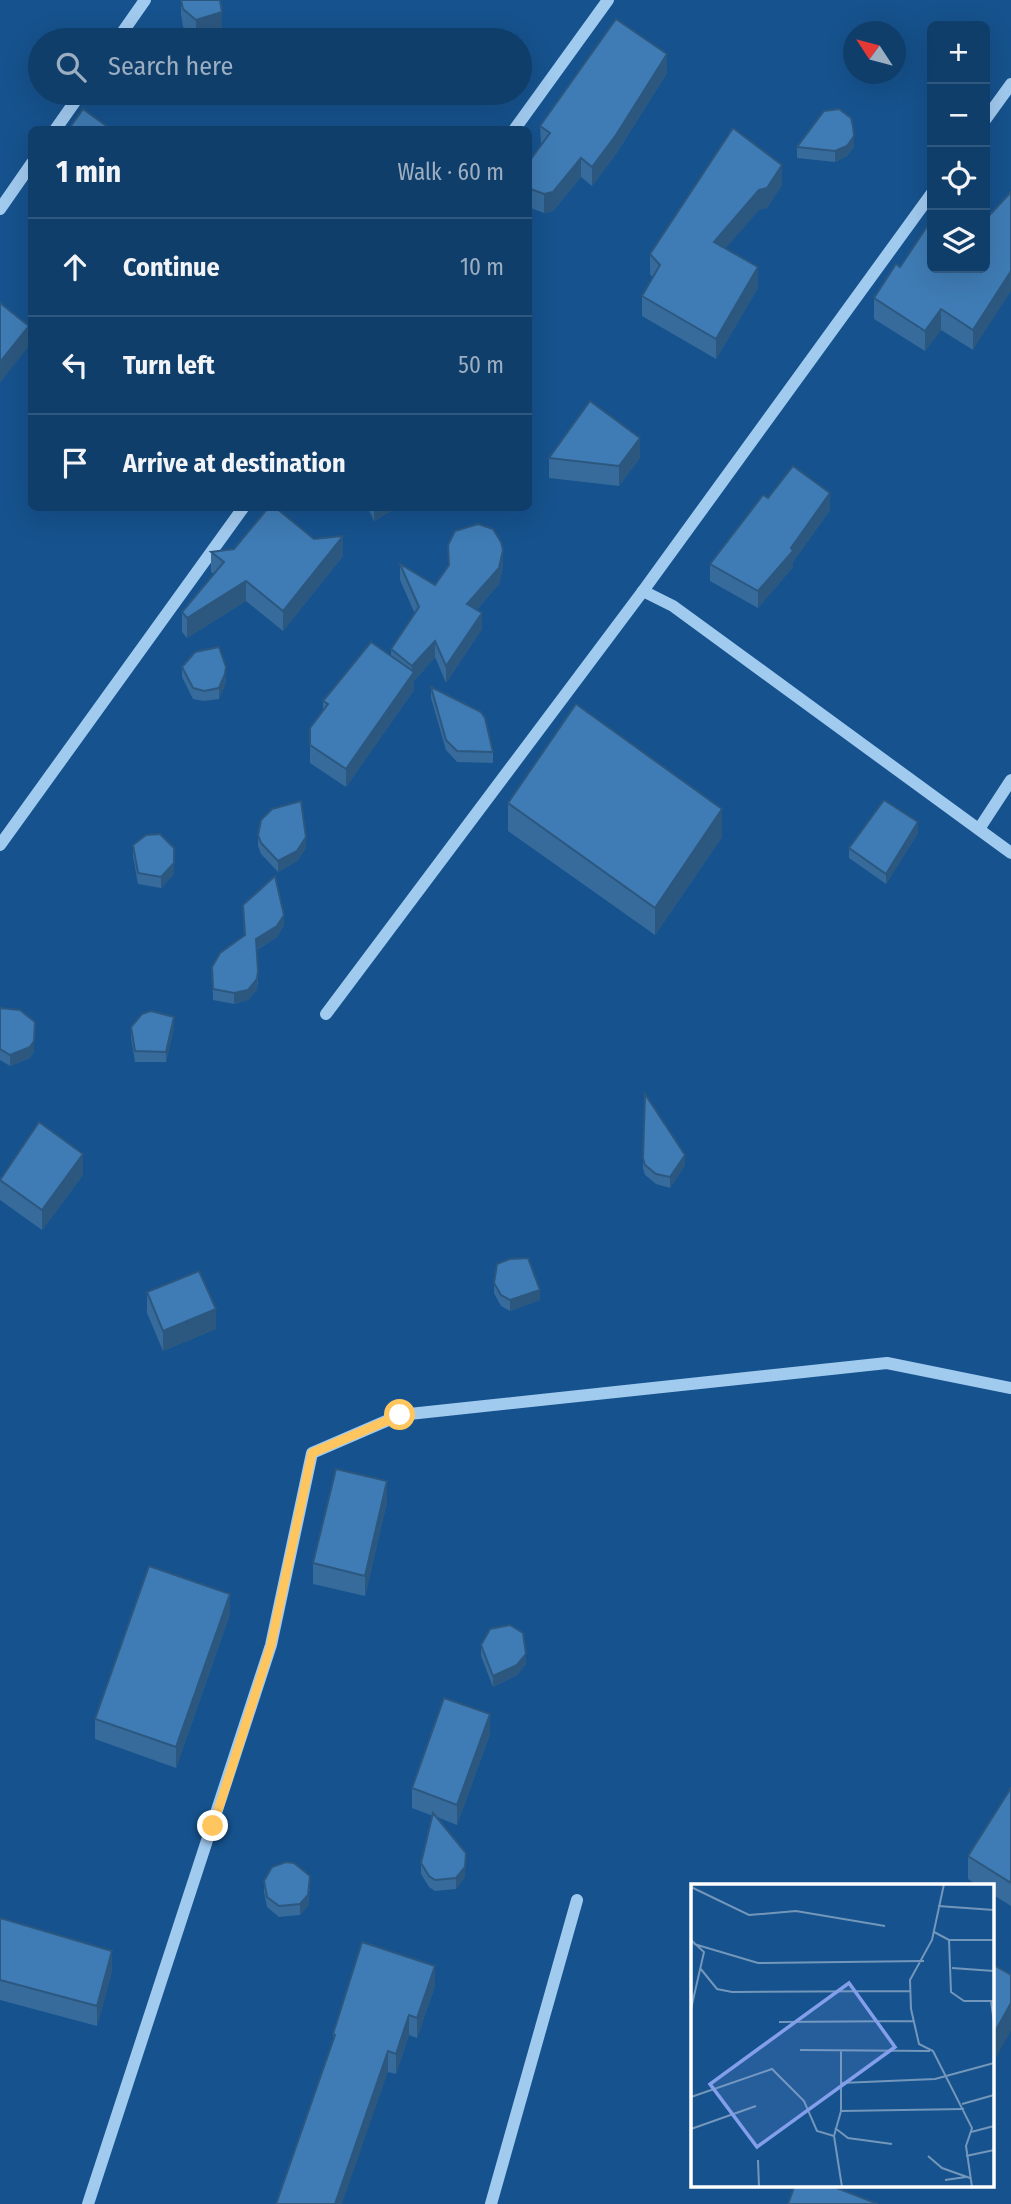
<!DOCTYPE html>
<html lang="en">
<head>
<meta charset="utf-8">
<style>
  :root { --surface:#103e6a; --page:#194570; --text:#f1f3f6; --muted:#9caec1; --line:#30577e }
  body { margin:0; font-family:"Fira Sans Condensed",sans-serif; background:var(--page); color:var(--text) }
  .controls { position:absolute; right:21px; top:21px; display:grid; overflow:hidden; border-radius:10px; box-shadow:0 7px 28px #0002 }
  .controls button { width:63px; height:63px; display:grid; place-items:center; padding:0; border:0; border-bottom:2px solid var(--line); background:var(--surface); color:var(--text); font:35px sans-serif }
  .compass { position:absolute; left:843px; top:21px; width:63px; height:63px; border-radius:50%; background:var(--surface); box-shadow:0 7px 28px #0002; rotate:306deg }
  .stop { position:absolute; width:21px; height:21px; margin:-16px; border:5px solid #ffc65f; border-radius:50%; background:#fff }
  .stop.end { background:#ffc65f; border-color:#fff; box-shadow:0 2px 7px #0008 }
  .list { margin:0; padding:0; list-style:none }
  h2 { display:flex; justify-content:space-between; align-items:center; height:91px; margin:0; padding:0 28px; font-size:30px }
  h2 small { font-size:23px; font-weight:400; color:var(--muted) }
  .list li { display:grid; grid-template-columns:46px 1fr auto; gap:21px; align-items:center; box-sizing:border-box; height:98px; padding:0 28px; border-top:2px solid var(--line) }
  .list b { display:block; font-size:26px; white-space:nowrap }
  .list em { font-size:23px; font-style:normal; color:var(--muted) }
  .icon { flex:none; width:38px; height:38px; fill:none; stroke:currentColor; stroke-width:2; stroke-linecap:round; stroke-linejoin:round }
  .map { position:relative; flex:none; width:1011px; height:2204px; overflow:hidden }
  .search { position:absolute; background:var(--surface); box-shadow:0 7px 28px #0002; left:28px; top:28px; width:504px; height:77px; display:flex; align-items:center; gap:18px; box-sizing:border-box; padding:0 24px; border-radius:38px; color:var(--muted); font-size:26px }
  .panel { position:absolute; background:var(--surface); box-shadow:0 7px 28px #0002; left:28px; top:126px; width:504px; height:385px; border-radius:10px }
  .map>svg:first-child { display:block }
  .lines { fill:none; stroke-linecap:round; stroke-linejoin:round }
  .minor { stroke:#a1caef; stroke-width:12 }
  .wall { fill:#366b9c }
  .shaded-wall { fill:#2c577f }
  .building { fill:#3f7cb5; stroke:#2c577f; stroke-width:2 }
  .route { stroke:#ffc65f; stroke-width:9 }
  .inset-road { fill:none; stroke:#7397bb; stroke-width:2 }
  .view { fill:#839eea; fill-opacity:0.15; stroke:#839eea; stroke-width:3.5 }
  .inset-edge { fill:none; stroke:#fff; stroke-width:3.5 }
</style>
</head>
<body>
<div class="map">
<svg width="1011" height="2204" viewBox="0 0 1011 2204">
  <rect width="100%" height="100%" fill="#16528d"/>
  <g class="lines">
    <!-- minor -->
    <g class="minor">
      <polyline points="117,40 145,0"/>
      <polyline points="985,120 1011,84"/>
      <polyline points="55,130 81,93"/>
      <polyline points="514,130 608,0"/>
      <polyline points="0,209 32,163"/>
      <polyline points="643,591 673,606 1011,853"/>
      <polyline points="979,829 1011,780"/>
      <polyline points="0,845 243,508"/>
      <polyline points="326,1014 643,591 932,193"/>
      <polyline points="88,2204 271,1645 312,1453 400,1415 887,1363 1011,1388"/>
      <polyline points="491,2204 577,1900"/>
    </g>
  </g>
  <!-- wall -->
  <g class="wall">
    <polygon points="181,0 220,0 222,29 196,38 183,27 181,14"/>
    <polygon points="667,73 616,154 592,186 581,177 553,211 544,213 528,207 528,163 541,145 540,126"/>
    <polygon points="797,147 854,147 847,156 835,162 797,158"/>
    <polygon points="782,185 767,208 759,210 725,248 758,288 716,359 642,316 642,296 653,278 650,274 650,254"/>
    <polygon points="900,267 985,268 973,350 941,330 925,351 874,319 874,298"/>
    <polygon points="549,458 640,458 619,486 549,478"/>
    <polygon points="768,498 830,510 793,562 793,567 758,608 710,581 710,564"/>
    <polygon points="368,508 396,508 374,521"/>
    <polygon points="314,539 343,556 283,631 246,601 187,638 182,632 182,612 214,574 211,572 211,552"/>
    <polygon points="400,564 435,585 503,567 499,584 477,609 482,629 446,683 435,657 414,681 414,690 346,787 310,763 310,728 323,711 323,701 391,656 391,649 415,614 400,580"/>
    <polygon points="182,667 226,678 225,685 219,699 204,701 193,699 182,677"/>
    <polygon points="431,687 493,752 493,763 457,762 446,750 431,698"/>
    <polygon points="508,803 722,837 655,935 508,831"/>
    <polygon points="918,833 886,884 849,858 849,848"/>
    <polygon points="258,835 306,848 297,861 278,872 261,854 258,846"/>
    <polygon points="133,845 174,874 161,888 138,884 133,856"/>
    <polygon points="243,905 284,925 277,937 257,950 258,982 257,990 248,1000 234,1004 213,1000 212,967 244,936"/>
    <polygon points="0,1008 34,1051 30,1058 10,1066 0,1060"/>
    <polygon points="131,1027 174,1028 166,1062 135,1062 131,1038"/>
    <polygon points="643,1158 685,1165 670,1188 656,1184 645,1175 643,1168"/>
    <polygon points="83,1175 42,1230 0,1200 0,1178"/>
    <polygon points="494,1283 540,1300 510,1311 501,1306 494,1293"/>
    <polygon points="147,1292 216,1329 163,1351 147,1313"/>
    <polygon points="387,1502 365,1596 313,1584 313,1563"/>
    <polygon points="230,1614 176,1768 95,1739 95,1719"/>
    <polygon points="481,1645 526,1664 517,1675 493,1687 481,1656"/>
    <polygon points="490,1734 457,1825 437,1817 465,1877 456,1889 435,1891 429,1887 421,1874 421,1863 433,1816 412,1808 412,1788"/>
    <polygon points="1011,1788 1011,1906 992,1894 992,1886 978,1886 968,1879 968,1856"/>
    <polygon points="264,1881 310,1886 308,1906 300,1915 279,1917 267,1907 264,1892"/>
    <polygon points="0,1918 112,1971 97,2026 0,2000"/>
    <polygon points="435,1986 417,2038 409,2035 396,2074 388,2072 333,2043 333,2034"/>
  </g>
  <!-- shaded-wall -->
  <g class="shaded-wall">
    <polygon points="222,12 222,29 196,38 196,20"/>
    <polygon points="667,54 667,73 616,154 592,186 592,167"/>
    <polygon points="854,136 854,147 847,156 835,162 835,151"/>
    <polygon points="581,158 581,177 553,211 544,213 544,194"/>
    <polygon points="782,165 782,185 767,208 759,210 714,262 714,242"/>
    <polygon points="758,267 758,288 716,359 716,339"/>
    <polygon points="1011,271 1011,291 973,350 973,330"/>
    <polygon points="941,309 941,330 925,351 925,331"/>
    <polygon points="29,326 29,346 0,383 0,362"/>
    <polygon points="640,438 640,458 619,486 619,466"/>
    <polygon points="830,493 830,510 793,562 793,567 758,608 758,591"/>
    <polygon points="374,508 396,508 374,521"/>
    <polygon points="343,536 343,556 283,631 283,611"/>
    <polygon points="503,550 503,567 499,584 467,620 467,604"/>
    <polygon points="246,581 246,601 187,638 187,618"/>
    <polygon points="482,613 482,629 446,683 446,666"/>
    <polygon points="435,641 435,657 414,681 414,690 346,787 346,769 412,674 412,666"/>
    <polygon points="226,667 225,685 219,699 219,688"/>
    <polygon points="722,809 722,837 655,935 655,908"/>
    <polygon points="918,822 918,833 886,884 886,874"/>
    <polygon points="306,837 306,848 297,861 278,872 278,861"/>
    <polygon points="174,848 174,874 161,888 161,877"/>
    <polygon points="284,915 284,925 277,937 256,950 256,939"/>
    <polygon points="258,971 257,990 248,1000 234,1004 234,993"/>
    <polygon points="174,1017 174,1028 166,1062 166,1052"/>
    <polygon points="35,1022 34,1051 30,1058 10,1066 10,1055"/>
    <polygon points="83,1154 83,1175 42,1230 42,1210"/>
    <polygon points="685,1155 685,1165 670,1188 670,1177"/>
    <polygon points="540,1290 540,1300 510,1311 510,1300"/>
    <polygon points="216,1309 216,1329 163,1351 163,1331"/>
    <polygon points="387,1481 387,1502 365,1596 365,1576"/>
    <polygon points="230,1594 230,1614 176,1768 176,1747"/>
    <polygon points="526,1654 526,1664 517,1675 493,1687 493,1676"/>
    <polygon points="490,1714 490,1734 457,1825 457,1805"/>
    <polygon points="466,1853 465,1877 456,1889 456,1878"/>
    <polygon points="310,1876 308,1906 300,1915 300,1904"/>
    <polygon points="112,1951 112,1971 97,2026 97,2006"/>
    <polygon points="435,1966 435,1986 417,2038 417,2018"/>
    <polygon points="1011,2003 1011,2031 992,2064 992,2037"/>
    <polygon points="409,2015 409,2035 396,2074 396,2054"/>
    <polygon points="388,2051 388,2072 342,2204 335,2204"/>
  </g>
  <!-- building -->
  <g class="building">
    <polygon points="181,0 220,0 222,12 196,20 183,9"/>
    <polygon points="616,19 667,54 616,135 592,167 581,158 553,192 544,194 528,188 528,163 550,133 540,126"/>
    <polygon points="83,109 112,130 68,130"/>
    <polygon points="839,109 851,118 853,127 854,136 847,146 835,151 797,147 824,111"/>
    <polygon points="733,128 782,165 767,188 759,190 714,242 758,267 716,339 642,296 660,265 650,254"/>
    <polygon points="1011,192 1011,271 973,330 941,309 925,331 874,298 896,264 900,267 932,219 932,268 985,268 985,220"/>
    <polygon points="0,303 29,326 0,362"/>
    <polygon points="590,401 640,438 619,466 549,458"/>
    <polygon points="793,466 830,493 791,548 793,551 758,591 710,564 763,495 768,498"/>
    <polygon points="268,508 276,508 314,539 343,536 283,611 246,581 187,618 182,612 224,562 211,552 234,549"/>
    <polygon points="478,524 493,529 501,542 503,550 499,568 467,604 482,613 446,666 435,641 412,666 391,649 419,607 400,564 435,585 449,565 448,545 455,531"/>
    <polygon points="371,642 414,672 346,769 310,745 310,728 328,704 323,701"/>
    <polygon points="219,647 226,667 225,674 219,688 204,691 193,688 182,667 195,652"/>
    <polygon points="431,687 481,712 485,718 493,752 457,751 446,740"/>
    <polygon points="576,704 722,809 655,908 508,803"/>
    <polygon points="884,800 918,822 886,874 849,848"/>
    <polygon points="301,801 306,837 297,851 278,861 261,843 258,835 261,820 272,809"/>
    <polygon points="160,834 174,848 174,863 161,877 138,873 133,845 146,835"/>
    <polygon points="275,876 284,915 277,926 256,939 258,971 257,979 248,990 234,993 213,989 212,967 220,953 245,935 243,905"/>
    <polygon points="0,1008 20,1010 35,1022 34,1041 30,1047 10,1055 0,1049"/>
    <polygon points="151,1011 174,1017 166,1052 135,1051 131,1027 142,1014"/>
    <polygon points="645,1094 685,1155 670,1177 656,1174 645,1165 643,1158"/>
    <polygon points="39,1122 83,1154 42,1210 0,1180"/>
    <polygon points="528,1258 540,1290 510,1300 501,1295 494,1283 497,1264 510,1259"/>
    <polygon points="199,1271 216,1309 163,1331 147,1292"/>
    <polygon points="336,1469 387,1481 365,1576 313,1563"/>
    <polygon points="149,1566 230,1594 176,1747 95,1719"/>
    <polygon points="510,1625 523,1633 526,1654 517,1665 493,1676 481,1645 490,1629"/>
    <polygon points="444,1698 490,1714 457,1805 412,1788"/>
    <polygon points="1011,1788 1011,1883 968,1856"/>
    <polygon points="433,1813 466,1853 465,1867 456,1878 435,1880 429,1876 421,1863"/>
    <polygon points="286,1862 294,1863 310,1876 308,1895 300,1904 279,1906 267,1897 264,1881 272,1867"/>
    <polygon points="0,1918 112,1951 97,2006 0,1980"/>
    <polygon points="362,1942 435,1966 417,2018 409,2015 396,2054 388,2051 335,2204 276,2204 335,2035 333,2034"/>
    <polygon points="992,1964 1011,1975 1011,2003 992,2037"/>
    <polygon points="795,2185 829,2185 878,2204 788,2204"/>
  </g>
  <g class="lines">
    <!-- route -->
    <polyline class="route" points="213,1826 271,1645 312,1453 400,1415"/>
  </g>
  <!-- overview -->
  <g transform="translate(691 1884)">
    <rect width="303" height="303" fill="#16528d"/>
    <path class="inset-road" d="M253,0L241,56L219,96L220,125L228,160L242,167L281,244L275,262L281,303M0,3L58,31L105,27L194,42M247,22L303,26M243,48L258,56H303M0,56L13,68L0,125M258,56L260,108L273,117H303M3,60L67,79L233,77M9,84L26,105L41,108L219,107M261,84L303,87M300,117L303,138M88,138L222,137M109,166L239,167M150,167V227L143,252L151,303M150,199L244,195L303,179M0,213L81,185L113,217L126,247L143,252M271,220L303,211M150,227L273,225M144,244L157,254L201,260M0,245L65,222M280,248L303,242M237,272L251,284L279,294M275,272L303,266M67,276L68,303M254,296L275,293"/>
    <path class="view" d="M158,99L204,163L66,263L19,200Z"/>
    <rect width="303" height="303" class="inset-edge"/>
  </g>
</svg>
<div class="controls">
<button>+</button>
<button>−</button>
<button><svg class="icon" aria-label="locate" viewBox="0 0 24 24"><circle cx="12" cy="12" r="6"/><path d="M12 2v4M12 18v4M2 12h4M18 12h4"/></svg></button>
<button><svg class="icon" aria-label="layers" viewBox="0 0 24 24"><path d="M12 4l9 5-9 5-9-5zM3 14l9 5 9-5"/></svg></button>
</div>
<svg class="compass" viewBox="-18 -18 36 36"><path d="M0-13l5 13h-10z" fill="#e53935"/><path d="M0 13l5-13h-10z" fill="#9caec1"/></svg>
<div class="stop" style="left:400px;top:1415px"></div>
<div class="stop end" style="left:213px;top:1826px"></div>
<div class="search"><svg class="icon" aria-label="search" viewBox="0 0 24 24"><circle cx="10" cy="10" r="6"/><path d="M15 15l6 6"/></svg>Search here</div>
<section class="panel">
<h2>1 min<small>Walk · 60 m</small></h2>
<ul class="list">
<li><svg class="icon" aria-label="ahead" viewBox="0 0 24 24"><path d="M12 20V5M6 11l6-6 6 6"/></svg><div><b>Continue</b></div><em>10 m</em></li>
<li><svg class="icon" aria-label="left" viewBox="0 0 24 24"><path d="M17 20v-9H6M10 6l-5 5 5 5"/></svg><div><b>Turn left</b></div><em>50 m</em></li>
<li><svg class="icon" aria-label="arrive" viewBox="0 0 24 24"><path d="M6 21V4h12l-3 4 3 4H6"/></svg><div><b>Arrive at destination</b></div></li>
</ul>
</section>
</div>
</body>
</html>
